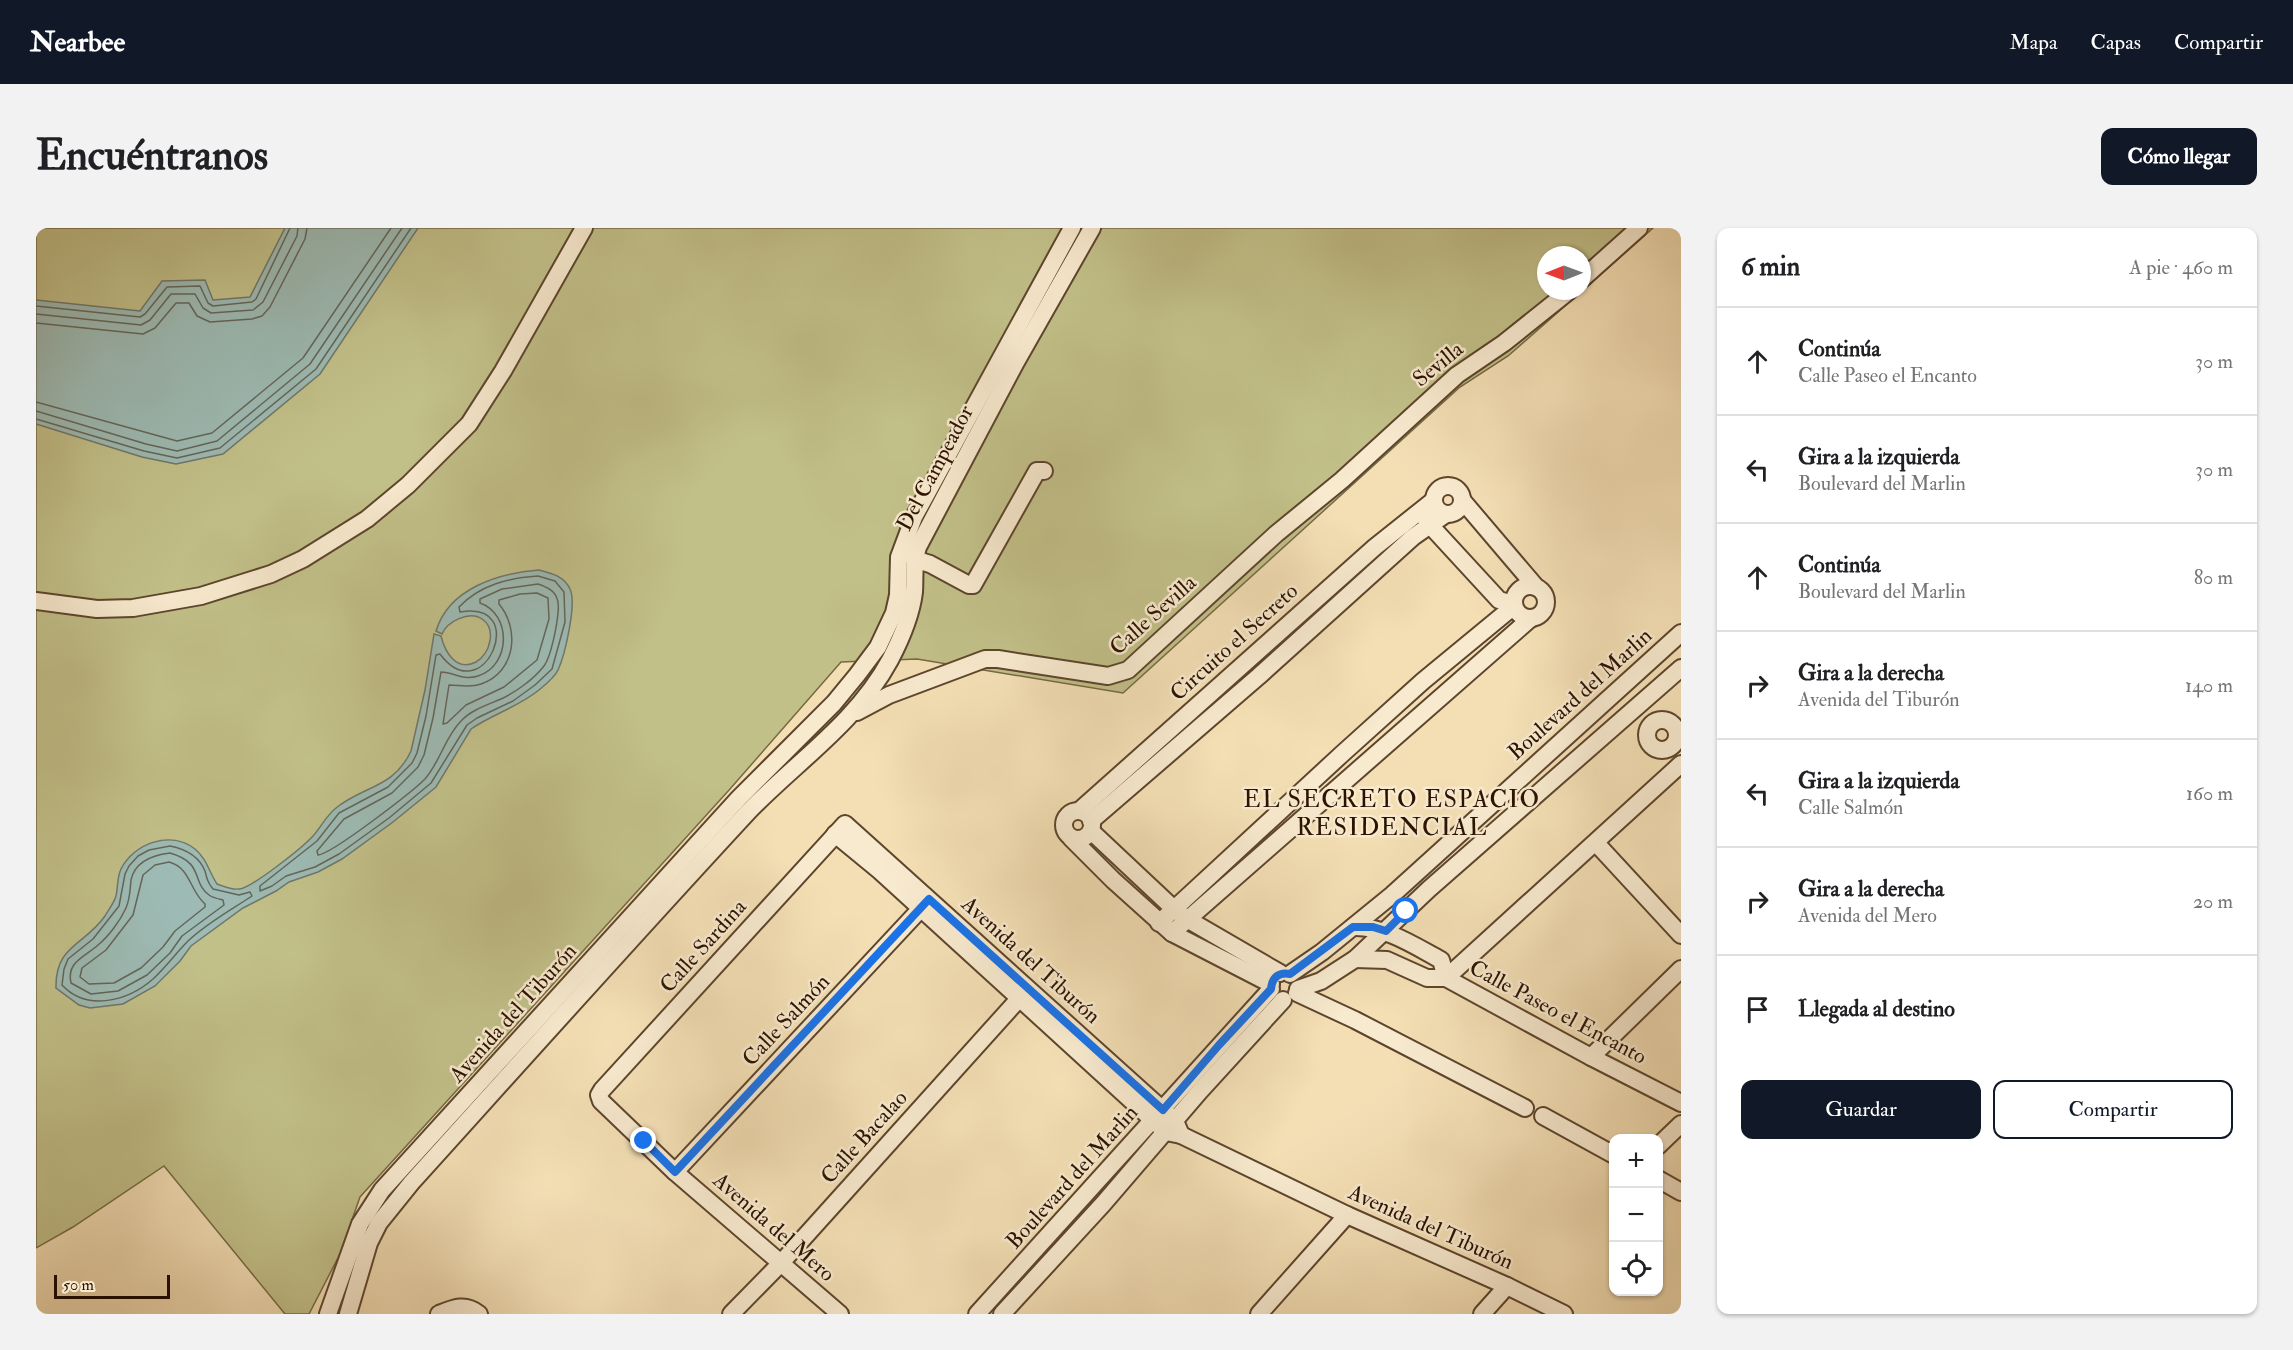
<!DOCTYPE html>
<html lang="es">
<head>
<meta charset="utf-8">
<style>
  :root { --surface:#fff; --page:#f2f2f2; --text:#202124; --muted:#757577; --line:#e0e0e0; --accent:#111827 }
  body { margin:0; font-family:"IM FELL Double Pica",serif; background:var(--page); color:var(--text) }
  .controls { position:absolute; right:18px; bottom:18px; display:grid; overflow:hidden; border-radius:12px; box-shadow:0 2px 4px #0004 }
  .controls button { width:54px; height:54px; display:grid; place-items:center; padding:0; border:0; border-bottom:2px solid var(--line); background:var(--surface); color:var(--text); font:30px sans-serif }
  .compass { position:absolute; left:1501px; top:18px; width:54px; height:54px; border-radius:50%; background:var(--surface); box-shadow:0 2px 4px #0004; rotate:269deg }
  .scale { position:absolute; left:18px; bottom:15px; width:116px; box-sizing:border-box; padding-left:6px; border:3px solid #2b1200; border-top:0; font-size:16px; line-height:21px; white-space:nowrap; color:#2b1200; -webkit-text-stroke:4px #f8eacf; paint-order:stroke }
  .stop { position:absolute; width:18px; height:18px; margin:-14px; border:4px solid #1a73e8; border-radius:50%; background:#fff }
  .stop.end { background:#1a73e8; border-color:#fff; box-shadow:0 2px 6px #0008 }
  .list { margin:0; padding:0; list-style:none }
  h2 { display:flex; justify-content:space-between; align-items:center; height:78px; margin:0; padding:0 24px; font-size:26px }
  h2 small { font-size:20px; font-weight:400; color:var(--muted) }
  .list li { display:grid; grid-template-columns:39px 1fr auto; gap:18px; align-items:center; box-sizing:border-box; height:108px; padding:0 24px; border-top:2px solid var(--line) }
  .list b { display:block; font-size:22px; white-space:nowrap }
  .list p { margin:0; font-size:20px; white-space:nowrap; color:var(--muted) }
  .list em { font-size:20px; font-style:normal; color:var(--muted) }
  .actions { display:flex; gap:12px; padding:18px 24px }
  .actions a { flex:1; padding:14px 0; border:2px solid var(--accent); border-radius:12px; text-align:center; font-size:21px; color:var(--accent) }
  .actions .main { background:var(--accent); color:#fff }
  .icon { flex:none; width:33px; height:33px; fill:none; stroke:currentColor; stroke-width:2; stroke-linecap:round; stroke-linejoin:round }
  .map { position:relative; flex:none; width:1645px; height:1086px; overflow:hidden; border-radius:12px }
  header { display:flex; align-items:center; gap:36px; box-sizing:border-box; height:84px; padding:0 30px; background:var(--accent); color:#fff }
  header strong { font-size:28px }
  nav { display:flex; gap:33px; margin-inline-start:auto; font-size:21px }
  .intro { display:flex; align-items:center; justify-content:space-between; box-sizing:border-box; height:144px; padding:0 36px }
  h1 { margin:0; font-size:42px }
  .button { padding:15px 27px; border-radius:12px; background:var(--accent); color:#fff; font-size:21px; font-weight:700 }
  main { display:flex; gap:36px; padding:0 36px }
  aside { flex:1; background:var(--surface); border-radius:12px; box-shadow:0 2px 4px #0004 }
  .map>svg:first-child { display:block }
  .green { fill:#c2c089; stroke:#766944; stroke-width:1.5 }
  .water { fill:#9dbbb4; stroke:#6f776c; stroke-width:1.5 }
  .lines { fill:none; stroke-linecap:round; stroke-linejoin:round }
  .shore { stroke:#64665a; stroke-width:1.5 }
  .minor-casing { stroke:#5d452d; stroke-width:20 }
  .minor { stroke:#f8eacf; stroke-width:16 }
  .route { stroke:#1a73e8; stroke-width:8 }
  .labels { text-anchor:middle; dominant-baseline:central; stroke-width:5; stroke-linejoin:round; paint-order:stroke }
  .street-label { font-size:22px; fill:#2b1200; stroke:#f8eacf }
  .neighbourhood-label { font-size:24px; letter-spacing:1.5px; fill:#2b1200; stroke:#f8eacf }
</style>
</head>
<body>
<header>
<strong>Nearbee</strong>
<nav><a>Mapa</a><a>Capas</a><a>Compartir</a></nav>
</header>
<div class="intro"><h1>Encuéntranos</h1><a class="button">Cómo llegar</a></div>
<main>
<div class="map">
<svg width="1645" height="1086" viewBox="0 0 1645 1086">
  <rect width="100%" height="100%" fill="#f4dfb5"/>
  <filter id="stains"><feTurbulence type="fractalNoise" baseFrequency=".00333" numOctaves="4"/><feColorMatrix values="0 0 0 0 .2 0 0 0 0 .09 0 0 0 0 .02 0 0 0 .5 -.17"/></filter>
  <radialGradient id="worn" r=".72"><stop offset=".6" stop-color="#630" stop-opacity="0"/><stop offset="1" stop-color="#630" stop-opacity=".3"/></radialGradient>
  <!-- green -->
  <polygon class="green" points="0,0 1617,0 1546,63 1546,27 1510,27 1510,63 1546,63 1472,128 1424,159 1087,465 881,431 805,434 694,561 324,969 304,1026 273,1086 249,1086 128,938 37,999 0,1020"/>
  <!-- water -->
  <g class="water">
    <polygon points="249,0 382,0 284,146 187,226 140,236 106,229 0,196 0,72 104,83 126,53 169,52 177,72 214,69"/>
    <path d="M503,342C515,345 528,348 534,361C541,375 529,427 522,442C519,449 509,457 503,462C482,479 457,486 435,501L400,559L357,594L306,631L282,644L253,654L240,663L207,680L155,718L144,733L119,758L87,776L54,780L43,777L20,760C19,717 48,718 69,688C73,681 78,675 80,668C82,659 81,649 85,641C98,615 135,602 159,621C171,631 173,644 181,656C187,658 196,662 203,661C216,660 267,619 277,608C285,599 290,588 300,580C327,558 358,560 375,523L389,462L398,406L405,408C409,424 420,444 440,434C454,426 461,401 446,391C433,382 411,394 406,406L400,403C413,360 463,345 503,342Z"/>
  </g>
  <g class="lines">
    <!-- shore -->
    <g class="shore">
      <polyline points="0,78 104,89 109,86 131,59 164,58 172,75 177,78 216,74 220,71 254,0"/>
      <polyline points="0,86 105,97 114,92 135,66 159,66 167,80 175,85 217,82 227,74 261,8 262,0"/>
      <polyline points="0,95 107,106 119,100 140,75 153,75 161,88 174,94 216,91 226,88 234,79 269,11 271,0"/>
      <polyline points="0,174 141,213 176,205 267,130 355,0"/>
      <polyline points="0,183 110,216 141,223 181,213 274,136 366,0"/>
      <polyline points="0,191 108,223 141,230 184,220 280,141 375,0"/>
      <path d="M502,348L519,353L528,364L529,394L516,441L499,457L477,473L441,490L431,497L395,555L353,590L303,626L279,639L250,648L236,658L224,663V658L281,613L303,585L352,559L376,535L381,525L390,488L400,427L404,426C448,485 495,371 424,384L423,379C444,357 472,350 502,348Z"/>
      <path d="M502,356C518,361 524,368 522,385C521,397 515,429 508,438C498,451 480,464 465,471C451,477 435,482 425,493C409,509 404,534 389,551C376,564 296,626 282,627L281,623L308,591L356,565L382,539L388,527L397,490L405,444C418,444 426,453 442,448C475,438 476,386 444,375V371L466,361Z"/>
      <path d="M501,365L512,370L513,391L501,432L468,459L430,477L411,495L407,496L413,457C423,457 434,460 445,456C480,444 484,401 463,376V372L484,366Z"/>
      <path d="M134,618C149,621 163,628 169,643C171,651 172,655 177,661L203,667L214,664L216,668C195,682 171,695 152,713C140,725 130,739 117,751C92,773 51,784 26,757L28,741L32,731L57,711L83,678L89,646L93,638L102,628L113,622Z"/>
      <path d="M134,625C169,635 155,654 173,667C177,670 183,671 187,672L188,677L146,708L134,725L111,747L82,763L55,766L35,755C30,734 49,729 62,717C73,708 84,693 90,680C94,671 94,662 95,652C99,633 117,627 134,625Z"/>
      <path d="M133,634C155,640 153,662 169,676V679L139,703L127,719L105,740L78,755L53,756L44,749L46,740L70,722L97,687L107,647L119,637Z"/>
    </g>
    <!-- minor casing -->
    <g class="minor-casing">
      <g id="minor">
        <polyline points="1546,51 1603,0"/>
        <circle cx="1412" cy="272" r="14"/>
        <polyline points="1426,272 1500,359"/>
        <polyline points="1388,288 1393,296 1463,372 1477,376"/>
        <polyline points="878,331 894,336 933,357 937,357 1001,243 1008,243"/>
        <circle cx="1494" cy="374" r="16"/>
        <polyline points="0,373 61,381 97,380 165,368 235,346 267,331 331,291 372,257 433,196 467,143 548,0"/>
        <polyline points="821,484 853,467 949,431 962,431 1072,448 1092,442 1240,306 1306,252 1421,147 1468,115 1533,63"/>
        <circle cx="1626" cy="507" r="15"/>
        <circle cx="1042" cy="597" r="14"/>
        <polyline points="1043,583 1339,319 1398,272"/>
        <polyline points="1055,593 1223,448 1377,309 1410,286"/>
        <polyline points="1055,603 1137,680 1151,691 1244,745"/>
        <polyline points="799,606 844,643 1130,904 1145,907 1311,987 1471,1058 1528,1086"/>
        <polyline points="1035,610 1077,652 1136,705 1235,756"/>
        <polyline points="1560,615 1645,707"/>
        <polyline points="1123,695 1306,526 1387,453 1478,378"/>
        <path d="M1317,699C1349,698 1377,717 1405,732L1410,750"/>
        <polyline points="1136,705 1494,391"/>
        <polyline points="1319,731 1351,732 1391,750 1410,750 1555,829 1645,875"/>
        <polyline points="1254,746 1286,724 1356,667 1645,405"/>
        <polyline points="1410,750 1645,536"/>
        <polyline points="1262,761 1285,753 1319,731 1393,661 1645,440"/>
        <polyline points="1261,765 1319,792 1489,880"/>
        <polyline points="1555,829 1645,741"/>
        <polyline points="1507,888 1578,927"/>
        <polyline points="1622,918 1645,896"/>
        <polyline points="639,944 891,674"/>
        <polyline points="1622,951 1645,964"/>
        <polyline points="292,1086 324,996 346,962 703,570 798,475 821,447 842,419 858,385 862,367 863,329 878,289 1036,0"/>
        <path d="M312,1086L333,1015L343,995L376,954C488,830 599,706 712,584C760,534 820,495 854,432C865,411 875,389 878,364C879,349 877,334 882,319L980,134L1056,0"/>
        <path d="M403,1086C418,1080 429,1075 443,1086"/>
        <polyline points="695,1086 745,1035 990,763"/>
        <polyline points="804,1086 639,944 565,873 563,867 566,862 809,596 1139,893 1145,907"/>
        <polyline points="941,1086 1235,761"/>
        <polyline points="966,1086 1067,976 1164,863 1247,772"/>
        <polyline points="1223,1086 1311,987"/>
        <polyline points="1446,1086 1471,1058"/>
      </g>
    </g>
    <!-- minor -->
    <use href="#minor" class="minor"/>
  </g>
  <g class="lines">
    <!-- route -->
    <path class="route" d="M608,913L639,944L893,671L1127,882L1183,817L1235,761C1236,749 1243,744 1254,746L1317,699H1337L1350,703L1370,683"/>
  </g>
  <g class="labels">
    <!-- street labels -->
    <g class="street-label">
      <text transform="translate(1402 136) rotate(-39)">Sevilla</text>
      <text transform="translate(899 240) rotate(-62)">Del Campeador</text>
      <text transform="translate(1117 387) rotate(-42)">Calle Sevilla</text>
      <text transform="translate(1198 414) rotate(-42)">Circuito el Secreto</text>
      <text transform="translate(1544 466) rotate(-42)">Boulevard del Marlin</text>
      <text transform="translate(667 718) rotate(-48)">Calle Sardina</text>
      <text transform="translate(995 732) rotate(42)">Avenida del Tiburón</text>
      <text transform="translate(1522 784) rotate(28)">Calle Paseo el Encanto</text>
      <text transform="translate(477 785) rotate(-48)">Avenida del Tiburón</text>
      <text transform="translate(750 792) rotate(-47)">Calle Salmón</text>
      <text transform="translate(828 909) rotate(-48)">Calle Bacalao</text>
      <text transform="translate(1036 949) rotate(-48)">Boulevard del Marlin</text>
      <text transform="translate(738 999) rotate(41)">Avenida del Mero</text>
      <text transform="translate(1395 999) rotate(24)">Avenida del Tiburón</text>
    </g>
    <!-- neighbourhood labels -->
    <g class="neighbourhood-label">
      <text x="1356" y="571">EL SECRETO ESPACIO<tspan x="1356" dy="28">RESIDENCIAL</tspan></text>
    </g>
  </g>
  <rect width="100%" height="100%" filter="url(#stains)"/>
  <rect width="100%" height="100%" fill="url(#worn)"/>
</svg>
<div class="controls">
<button>+</button>
<button>−</button>
<button><svg class="icon" aria-label="locate" viewBox="0 0 24 24"><circle cx="12" cy="12" r="6"/><path d="M12 2v4M12 18v4M2 12h4M18 12h4"/></svg></button>
</div>
<svg class="compass" viewBox="-18 -18 36 36"><path d="M0-13l5 13h-10z" fill="#e53935"/><path d="M0 13l5-13h-10z" fill="#757577"/></svg>
<div class="scale">50 m</div>
<div class="stop" style="left:1370px;top:683px"></div>
<div class="stop end" style="left:608px;top:913px"></div>
</div>
<aside>
<h2>6 min<small>A pie · 460 m</small></h2>
<ul class="list">
<li><svg class="icon" aria-label="ahead" viewBox="0 0 24 24"><path d="M12 20V5M6 11l6-6 6 6"/></svg><div><b>Continúa</b><p>Calle Paseo el Encanto</p></div><em>30 m</em></li>
<li><svg class="icon" aria-label="left" viewBox="0 0 24 24"><path d="M17 20v-9H6M10 6l-5 5 5 5"/></svg><div><b>Gira a la izquierda</b><p>Boulevard del Marlin</p></div><em>30 m</em></li>
<li><svg class="icon" aria-label="ahead" viewBox="0 0 24 24"><path d="M12 20V5M6 11l6-6 6 6"/></svg><div><b>Continúa</b><p>Boulevard del Marlin</p></div><em>80 m</em></li>
<li><svg class="icon" aria-label="right" viewBox="0 0 24 24"><path d="M7 20v-9h11M14 6l5 5-5 5"/></svg><div><b>Gira a la derecha</b><p>Avenida del Tiburón</p></div><em>140 m</em></li>
<li><svg class="icon" aria-label="left" viewBox="0 0 24 24"><path d="M17 20v-9H6M10 6l-5 5 5 5"/></svg><div><b>Gira a la izquierda</b><p>Calle Salmón</p></div><em>160 m</em></li>
<li><svg class="icon" aria-label="right" viewBox="0 0 24 24"><path d="M7 20v-9h11M14 6l5 5-5 5"/></svg><div><b>Gira a la derecha</b><p>Avenida del Mero</p></div><em>20 m</em></li>
<li><svg class="icon" aria-label="arrive" viewBox="0 0 24 24"><path d="M6 21V4h12l-3 4 3 4H6"/></svg><div><b>Llegada al destino</b></div></li>
</ul>
<div class="actions"><a class="main">Guardar</a><a>Compartir</a></div>
</aside>
</main>
</body>
</html>
